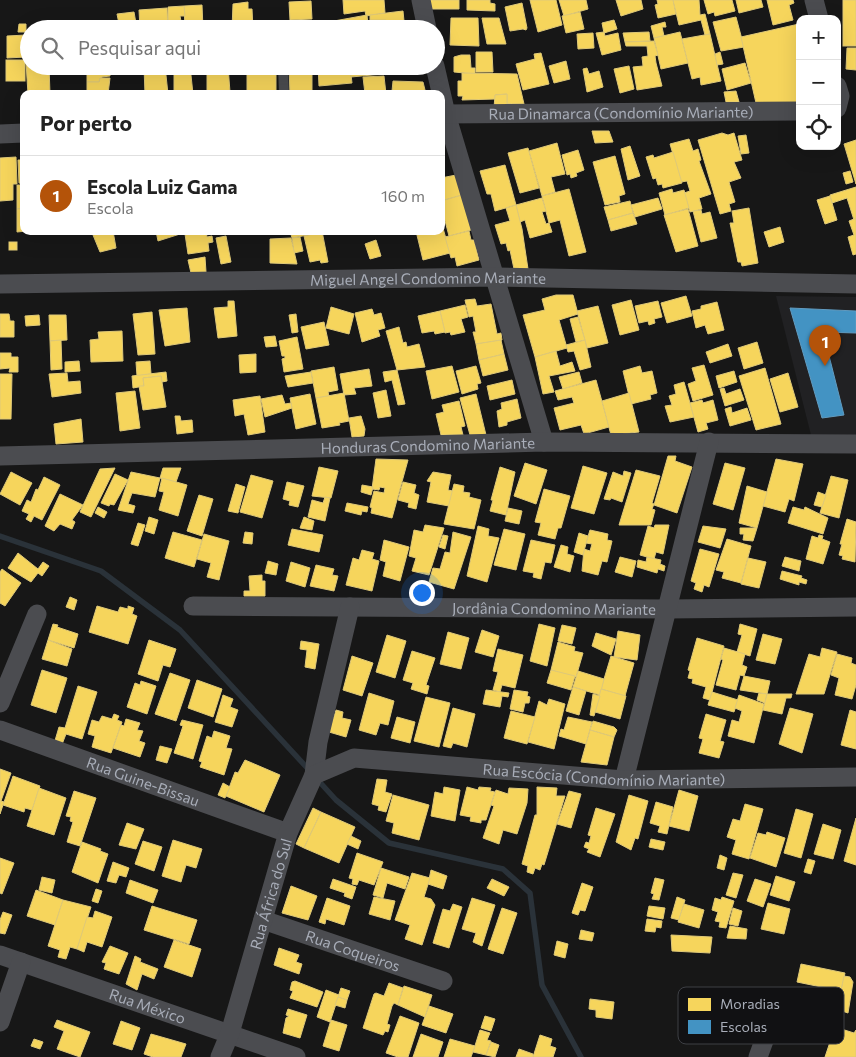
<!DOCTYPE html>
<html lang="pt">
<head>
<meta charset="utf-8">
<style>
  :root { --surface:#fff; --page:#f2f2f2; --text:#222; --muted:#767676; --line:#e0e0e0; --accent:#b45309 }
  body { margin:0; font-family:Commissioner,sans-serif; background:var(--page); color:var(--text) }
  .controls { position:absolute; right:15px; top:15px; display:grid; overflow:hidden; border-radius:10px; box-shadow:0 5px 20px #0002 }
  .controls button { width:45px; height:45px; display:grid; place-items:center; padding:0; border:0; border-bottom:1px solid var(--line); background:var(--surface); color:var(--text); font:25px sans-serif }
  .you { position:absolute; left:421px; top:592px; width:18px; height:18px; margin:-12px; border:4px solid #fff; border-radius:50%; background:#1a73e8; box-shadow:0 0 0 8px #1a73e833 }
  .badge { display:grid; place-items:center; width:32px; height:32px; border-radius:50%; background:var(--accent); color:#fff; font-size:16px; font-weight:700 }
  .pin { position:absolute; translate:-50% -41px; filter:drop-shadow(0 1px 2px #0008) }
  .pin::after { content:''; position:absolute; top:26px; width:18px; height:15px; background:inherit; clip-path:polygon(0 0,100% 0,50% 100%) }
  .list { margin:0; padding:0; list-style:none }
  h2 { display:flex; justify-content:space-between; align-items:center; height:65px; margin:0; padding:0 20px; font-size:21px }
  h2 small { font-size:16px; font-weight:400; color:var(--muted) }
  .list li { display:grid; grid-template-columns:32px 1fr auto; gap:15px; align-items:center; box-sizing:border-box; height:80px; padding:0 20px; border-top:1px solid var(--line) }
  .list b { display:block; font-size:19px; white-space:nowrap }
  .list p { margin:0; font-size:16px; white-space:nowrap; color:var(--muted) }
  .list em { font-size:16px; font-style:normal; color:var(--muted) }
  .icon { flex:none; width:28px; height:28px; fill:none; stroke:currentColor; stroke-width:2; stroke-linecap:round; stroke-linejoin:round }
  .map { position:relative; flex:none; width:856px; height:1057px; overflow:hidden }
  .search { position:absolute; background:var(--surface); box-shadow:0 5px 20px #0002; left:20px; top:20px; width:425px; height:55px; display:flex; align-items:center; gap:12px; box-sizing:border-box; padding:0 18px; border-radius:28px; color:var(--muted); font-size:19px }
  .panel { position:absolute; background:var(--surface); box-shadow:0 5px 20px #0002; left:20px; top:90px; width:425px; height:145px; border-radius:10px }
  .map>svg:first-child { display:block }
  .built { fill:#212123 }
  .homes { fill:#f6d55c; stroke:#dfc978 }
  .schools { fill:#4393c3; stroke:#619bc0 }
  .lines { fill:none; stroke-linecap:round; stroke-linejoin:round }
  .stream { stroke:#2a3239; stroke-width:5.5 }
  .lane { stroke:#4b4c50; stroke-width:10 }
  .street { stroke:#4b4c50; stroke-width:19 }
  .labels { text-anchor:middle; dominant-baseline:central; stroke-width:5; stroke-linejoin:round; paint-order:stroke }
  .street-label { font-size:15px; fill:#a8adb8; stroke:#111113 }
  .key { fill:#111113; stroke:#3e4045; stroke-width:1 }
  .key-label { font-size:14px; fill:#a8adb8 }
</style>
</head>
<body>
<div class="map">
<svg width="856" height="1057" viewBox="0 0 856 1057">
  <rect width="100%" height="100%" fill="#171717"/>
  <!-- built -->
  <polygon class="built" points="776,296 856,297 856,435 811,435"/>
  <!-- homes -->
  <g class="homes">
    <polygon points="343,0 384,0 385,13 366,16 365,11 344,14"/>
    <polygon points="429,0 459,0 459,9 431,9"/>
    <polygon points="467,0 490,0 490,3 495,4 495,11 467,10"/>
    <polygon points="530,0 556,0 562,25 538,32"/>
    <polygon points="559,0 586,0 588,9 564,16"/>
    <polygon points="616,0 641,0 643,9 621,16"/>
    <polygon points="657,0 673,0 676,14 658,18 655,5 658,4"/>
    <polygon points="673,0 699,0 700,15 705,14 710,34 705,35 701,20 679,25"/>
    <polygon points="704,0 732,0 735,11 715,16 714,12 708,14"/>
    <polygon points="736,0 761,0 763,7 739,13"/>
    <polygon points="767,0 793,0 794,3 789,5 793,20 773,25"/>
    <rect x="843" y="0" width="13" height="46"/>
    <polygon points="311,1 312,19 290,20 289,2"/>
    <polygon points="248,2 248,9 252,9 253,29 232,29 233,4"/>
    <polygon points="522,3 527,28 526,30 523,29 510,31 505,7"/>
    <polygon points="202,5 203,29 185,29 184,6"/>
    <polygon points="184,6 185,16 180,16 181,21 168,22 168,7"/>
    <polygon points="167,8 168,29 140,29 139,10"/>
    <polygon points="403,11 404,21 386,23 386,20 370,20 370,15"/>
    <polygon points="134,12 137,29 116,29 115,24 119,24 117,14"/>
    <polygon points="580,12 584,29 566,33 562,16"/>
    <polygon points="367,15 368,25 373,24 373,29 324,29 323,23"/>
    <polygon points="736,17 744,47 721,51 713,22"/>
    <polygon points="451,18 478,18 479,46 450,45"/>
    <polygon points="482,18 499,18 506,44 487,44"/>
    <polygon points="614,20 617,29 604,33 602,23"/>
    <polygon points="60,21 69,22 69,26 80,26 80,29 60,29"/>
    <polygon points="665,22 666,27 662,27 664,36 654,38 651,26"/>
    <polygon points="19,24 26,24 26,32 18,32"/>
    <polygon points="799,24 800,103 756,103 741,37"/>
    <polygon points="604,32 605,36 618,33 621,50 602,55 596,33"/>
    <polygon points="649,32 650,41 625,42 623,33"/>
    <polygon points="680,32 688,63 661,69 654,38"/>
    <polygon points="593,33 594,48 578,49 577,34"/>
    <polygon points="710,34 721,81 701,85 700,77 692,79 682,39"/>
    <polygon points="26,35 26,57 7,58 7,36"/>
    <polygon points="654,41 658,55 655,56 656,63 662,86 637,90 633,67 643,66 642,57 648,56 647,46 626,46 625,42"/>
    <polygon points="847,48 856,48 856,70 846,69"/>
    <polygon points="476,52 492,52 493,72 476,72"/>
    <polygon points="720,52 723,64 717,65 715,54"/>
    <polygon points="541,53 549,84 523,90 516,64 535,59 534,54"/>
    <polygon points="461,55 470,55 471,68 475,68 475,74 454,72 454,57"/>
    <rect x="6" y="60" width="19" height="21"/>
    <polygon points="566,61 570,79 554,83 549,66"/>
    <polygon points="26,62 29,62 29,66 49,66 50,94 28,94"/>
    <polygon points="745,63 751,83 727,90 722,69"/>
    <polygon points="87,66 110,66 110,76 102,77 99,82 87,82"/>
    <polygon points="165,66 168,94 145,94 144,67"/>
    <polygon points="174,66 190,66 193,94 174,94"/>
    <polygon points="207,66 228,66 230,92 207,93"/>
    <polygon points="289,66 312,66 312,93 290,94"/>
    <polygon points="318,66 350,66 352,83 319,86"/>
    <polygon points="350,66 371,67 372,75 351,77"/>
    <polygon points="395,66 396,73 372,75 371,66"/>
    <polygon points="629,66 634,89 620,93 614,69"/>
    <polygon points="587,68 589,74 599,71 603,87 587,92 583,69"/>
    <polygon points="462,73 517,74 524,104 507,104 507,94 495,95 495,99 462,100 463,96 458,96 458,81 462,81"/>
    <rect x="247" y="74" width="29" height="20"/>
    <polygon points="384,76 386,94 365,94 363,77"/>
    <polygon points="100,78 110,78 108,94 87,94 87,82 99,82"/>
    <polygon points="393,81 423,82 426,94 389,94 389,91 392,91"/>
    <polygon points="736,91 739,102 726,102 724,92"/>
    <polygon points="507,94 507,104 511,104 494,108 495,95"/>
    <polygon points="592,131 609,131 613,142 595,143"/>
    <polygon points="722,133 728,135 734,133 742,160 734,162 741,178 729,182 735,202 729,204 731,211 720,214 698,140"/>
    <polygon points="746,135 749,153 741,154 738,136"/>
    <polygon points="689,139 693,151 698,149 701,160 699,161 711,194 699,198 702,209 690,212 684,193 690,191 687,181 681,182 670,144"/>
    <polygon points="856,140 856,184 844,144"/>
    <polygon points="557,143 565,174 551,177 555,192 542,196 529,151"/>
    <polygon points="630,146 640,176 628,180 621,149"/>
    <polygon points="528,148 539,188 520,193 508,153"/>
    <polygon points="578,150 584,170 576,173 577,176 571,178 570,174 567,175 562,155"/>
    <polygon points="673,152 682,183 663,188 662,184 658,185 656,178 653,179 646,157 653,155 654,158"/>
    <polygon points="615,156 625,194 619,196 620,202 605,205 593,162"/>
    <polygon points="16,157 17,184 13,184 13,200 0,201 0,158"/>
    <polygon points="18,160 24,160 24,183 19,183"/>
    <polygon points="505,165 516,205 495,211 491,194 487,194 480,171"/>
    <polygon points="850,171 853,182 846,184 843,173"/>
    <polygon points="456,175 462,195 441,201 441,178"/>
    <polygon points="20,183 24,183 24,208 17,209 17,185 21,185"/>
    <polygon points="856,187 856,219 854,220 847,198 832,203 830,195"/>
    <polygon points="569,189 586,252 569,256 560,220 549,223 542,196"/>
    <polygon points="672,189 673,193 684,190 689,208 665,215 659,193"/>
    <polygon points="462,195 471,230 449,236 443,213 441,214 441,201"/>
    <polygon points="830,196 837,220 825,224 817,200"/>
    <polygon points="542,198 546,211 542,212 546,224 549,223 552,232 530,238 525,220 520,222 516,205"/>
    <polygon points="658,198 662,209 635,217 631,205"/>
    <polygon points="630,201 633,213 608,220 604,207"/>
    <polygon points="516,205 522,229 528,269 514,269 510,250 508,251 506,243 501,244 495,225 510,221 506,208"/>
    <polygon points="24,208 24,231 27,231 17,232 17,209"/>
    <polygon points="749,208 758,263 742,266 741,262 738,262 730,223 734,223 732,211"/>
    <polygon points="688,209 698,246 676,252 664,215"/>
    <polygon points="701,210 702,214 710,212 717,238 701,242 693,211"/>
    <polygon points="633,213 637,224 611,231 608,220"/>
    <polygon points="854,219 856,219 856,254 853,255 848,237 854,235 849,221"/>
    <polygon points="441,221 450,253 423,260 416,231 441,231"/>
    <polygon points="780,227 784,242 769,247 764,232"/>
    <polygon points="113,231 116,248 100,252 93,235"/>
    <polygon points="156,231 179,231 180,234 158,241"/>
    <polygon points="206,231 207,237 212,236 213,242 208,243 209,251 188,254 185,234"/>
    <polygon points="290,231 312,231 313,234 292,238"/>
    <polygon points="312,231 322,231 328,262 321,263 320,260 310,262 304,236 313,234"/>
    <polygon points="469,231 471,240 474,240 479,260 457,266 455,257 451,258 445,237"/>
    <polygon points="226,236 231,262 221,264 216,238"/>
    <polygon points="300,237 303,251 294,253 292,238"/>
    <polygon points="291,238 297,264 270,263 270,239"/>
    <polygon points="376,240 381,256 370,259 365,244"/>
    <rect x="9" y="242" width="8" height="8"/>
    <polygon points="205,257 206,272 191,273 188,260"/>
    <polygon points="556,295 573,295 578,314 559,320 567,348 535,357 523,315 545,310 542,299"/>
    <polygon points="686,296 692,316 667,323 661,303"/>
    <polygon points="475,299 477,306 491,304 497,334 501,333 502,340 476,344 473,332 476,332 473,316 469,317 465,300"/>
    <polygon points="631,300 639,330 620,335 612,305"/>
    <polygon points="228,301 234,301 237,336 218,338 214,308 228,307"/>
    <polygon points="658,301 662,317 654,319 655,323 649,325 648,321 639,323 635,306"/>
    <polygon points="717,302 724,330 708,334 705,325 696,328 692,311 701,309 701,306"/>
    <polygon points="465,305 468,317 461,319 465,332 451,335 450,332 445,333 440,311"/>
    <polygon points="598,306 608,343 587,348 577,311"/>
    <polygon points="331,307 354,314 349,334 326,328"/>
    <polygon points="187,308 190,342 165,346 159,310"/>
    <polygon points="372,309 374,315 381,313 385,328 378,330 380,336 362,342 355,313"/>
    <polygon points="440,311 445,332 435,334 434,331 422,333 418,316"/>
    <polygon points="152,312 155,354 138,355 133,314"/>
    <polygon points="0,314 9,314 10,321 14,321 14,337 0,337"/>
    <polygon points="296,314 298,332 292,333 289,315"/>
    <polygon points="39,315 40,325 26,326 25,316"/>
    <polygon points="49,315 66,315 67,340 50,341"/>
    <polygon points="578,317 585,340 576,342 570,319"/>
    <polygon points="324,322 329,345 306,349 301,327"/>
    <polygon points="399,327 403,343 406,342 407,347 419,344 425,367 397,370 386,331"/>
    <polygon points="122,331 123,361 91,362 90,340 99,339 98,332"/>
    <polygon points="275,336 277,346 266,347 264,337"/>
    <polygon points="297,337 303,369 284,372 282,359 285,358 285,356 282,356 279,341"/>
    <polygon points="61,340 62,369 51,370 50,341"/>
    <polygon points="501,340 504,354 479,360 476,344"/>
    <polygon points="585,340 591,367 580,370 574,351 568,352 566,345"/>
    <polygon points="757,342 763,363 744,369 738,348"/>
    <polygon points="728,344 732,356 710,363 706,352"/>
    <polygon points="556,351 560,366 572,362 575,371 549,376 554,392 543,394 535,357"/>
    <polygon points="0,353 11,353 11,357 18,357 18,372 9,372 10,368 0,369"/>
    <polygon points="256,354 256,372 240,373 239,355"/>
    <polygon points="504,354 508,370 483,376 479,360"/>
    <polygon points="79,361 80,371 65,372 65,362"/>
    <polygon points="150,361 151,374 137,376 136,362"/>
    <polygon points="704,365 713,395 693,401 688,384 696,381 692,368"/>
    <polygon points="452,366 459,392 432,399 426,371"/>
    <polygon points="476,366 481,383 477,384 478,389 462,394 456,371"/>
    <polygon points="640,366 642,373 652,371 657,393 650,395 651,399 631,404 623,371"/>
    <polygon points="334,367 338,390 328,392 329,396 316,398 311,371"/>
    <polygon points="765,368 781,424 756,430 739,376"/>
    <polygon points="369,369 372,386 354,388 356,394 344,395 340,374"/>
    <polygon points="397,370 405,404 398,405 392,380 385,382 383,372"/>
    <polygon points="734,371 737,382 719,388 716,376"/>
    <polygon points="166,372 167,381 162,382 161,376 143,378 144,386 133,388 132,376"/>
    <polygon points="311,372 313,383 288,387 285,376"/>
    <polygon points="579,372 582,383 563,389 559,377"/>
    <polygon points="67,373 68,382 80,381 81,393 52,397 49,374"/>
    <polygon points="788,373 798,407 780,412 770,379"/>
    <polygon points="0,374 12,374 11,419 0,419"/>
    <polygon points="161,376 166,407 143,410 139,386 144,386 143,378"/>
    <polygon points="512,380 515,394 490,400 487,386"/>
    <polygon points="596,380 609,427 584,434 581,425 560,430 554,408 574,403 572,397 558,400 555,391"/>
    <polygon points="684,382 694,417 670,422 665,406 672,405 669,396 676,394 674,385"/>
    <polygon points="724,388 726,394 740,389 744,400 725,406 720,389"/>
    <polygon points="386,390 391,416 378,418 373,393"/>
    <polygon points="135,391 140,428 120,431 116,393"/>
    <polygon points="344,393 349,421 339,423 340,425 322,428 316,398"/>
    <polygon points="629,393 639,432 611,435 602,401"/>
    <polygon points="310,394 316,424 296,429 290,398"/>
    <polygon points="476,394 486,435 470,435 460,398"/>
    <polygon points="282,395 285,404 291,403 292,408 265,417 261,399"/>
    <polygon points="260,396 265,432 248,435 244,414 235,416 233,400"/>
    <polygon points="517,399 521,418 507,422 507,425 499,427 497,411 502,409 501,403"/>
    <polygon points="702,400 703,403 713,400 718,420 706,423 708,429 698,432 690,403"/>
    <polygon points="459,401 465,426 461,427 463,435 441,435 436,414 444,412 442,405"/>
    <polygon points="731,407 732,413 747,408 751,420 730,426 725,409"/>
    <polygon points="175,416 180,416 181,421 192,420 193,432 177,434"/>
    <polygon points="361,416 365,429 364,436 352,437 349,418"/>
    <polygon points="81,419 83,442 56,444 54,424"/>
    <polygon points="668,456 676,456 675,461 692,467 677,513 654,505"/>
    <polygon points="376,459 408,460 392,518 371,513 372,508 370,507 374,491 384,493 385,488 380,487 379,490 372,489"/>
    <polygon points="776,459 803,464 794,501 789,499 785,512 763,506"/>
    <polygon points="525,463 547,470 536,504 514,496"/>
    <polygon points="725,463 745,468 733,510 713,504"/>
    <polygon points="583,466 607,473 594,514 571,508"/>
    <polygon points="319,467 338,471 331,498 312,496"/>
    <polygon points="500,467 515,472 506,515 490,511 493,500 491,500"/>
    <polygon points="115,468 91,517 80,512 100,469"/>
    <polygon points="163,468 181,468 176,482 160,478"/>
    <polygon points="636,470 660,476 652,503 654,504 652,509 655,510 651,525 619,525"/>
    <polygon points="624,471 631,473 622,502 611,498 610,500 604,499 613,472 623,476"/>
    <polygon points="11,472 32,483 20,505 0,494"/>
    <polygon points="131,472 160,478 155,497 132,493 128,504 135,506 133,513 118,510"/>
    <polygon points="433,472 451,475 448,490 453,491 449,506 427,502 431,482 427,481"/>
    <polygon points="115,474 128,480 114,505 110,504 109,506 101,503"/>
    <polygon points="251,475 273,481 262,518 240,512"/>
    <polygon points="831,476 848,480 839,518 820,513"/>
    <polygon points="44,477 60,485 42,520 34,516 31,522 26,519 29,514 22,511 27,500 31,502 36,489 38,490"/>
    <polygon points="162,478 187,485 178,516 159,510 164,492 159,491"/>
    <polygon points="287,482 304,486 298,507 289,505 290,501 283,499"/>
    <polygon points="403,482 416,485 414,493 419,495 416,509 408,507 409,503 398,500"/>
    <polygon points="236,484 245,487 238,513 228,511"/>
    <polygon points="454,484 464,486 463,492 470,493 469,497 481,500 474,529 444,524"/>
    <polygon points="362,485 373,487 371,495 361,492"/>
    <polygon points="747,486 767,492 757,528 739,523"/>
    <polygon points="544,489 570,496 561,528 558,528 555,539 538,535 541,523 535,522"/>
    <polygon points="818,492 826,495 822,507 814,505"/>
    <polygon points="60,494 83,505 72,520 75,522 72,529 60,524 54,531 45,526"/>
    <polygon points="199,495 213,499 202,536 187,531"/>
    <polygon points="325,497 330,498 325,521 308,517 312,500 323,503"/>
    <polygon points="347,503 368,507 367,512 362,511 361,515 345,511"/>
    <polygon points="98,507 107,512 104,518 95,513"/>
    <polygon points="793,507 804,510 805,507 828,518 823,534 788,523"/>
    <polygon points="508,508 522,511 519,524 505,521"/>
    <polygon points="149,517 158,520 154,534 145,531"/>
    <polygon points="304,517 314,521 312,530 300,528"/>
    <polygon points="847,519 856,522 855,562 842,559 843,556 839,555 842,544 840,544"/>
    <polygon points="138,523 145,525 138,546 131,544"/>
    <polygon points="425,525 444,528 429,575 412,571 416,558 409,556 414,530 423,532"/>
    <polygon points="655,525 669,525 663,554 656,552 654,559 640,555 648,526 654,528"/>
    <polygon points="478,526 489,529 488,536 499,538 487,582 467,576"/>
    <polygon points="703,526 726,529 720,548 698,542"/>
    <polygon points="740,528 757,528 753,541 743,540 744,534 740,534"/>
    <polygon points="292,529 323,535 319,552 288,545"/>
    <polygon points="504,529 525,534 516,570 494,565"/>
    <polygon points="590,530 608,534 607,540 612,541 607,562 602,561 598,575 582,571 584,549 590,551 592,544 586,543"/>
    <polygon points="173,532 202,540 194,567 165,558"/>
    <polygon points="245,532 253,533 252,544 243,543"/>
    <polygon points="453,532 471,537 454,589 429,582 433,568 440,569 445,552 450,553"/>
    <polygon points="579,533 588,536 583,555 574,552"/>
    <polygon points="204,534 229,541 219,580 207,577 211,563 197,559"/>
    <polygon points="443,535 448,536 445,549 439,547"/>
    <polygon points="819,535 823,536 822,539 830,542 823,564 806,559 812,536 818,538"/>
    <polygon points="727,539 751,546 741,583 722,578 724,572 716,570"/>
    <polygon points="384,540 409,547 400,581 383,576 386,562 380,560"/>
    <polygon points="531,540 555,545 551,563 545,562 541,579 533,577 534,573 523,571"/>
    <polygon points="561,545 568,547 567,554 574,556 570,572 554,567"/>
    <polygon points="700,549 719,554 709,587 704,585 702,592 694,589 696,583 691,581"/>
    <polygon points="362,550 374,553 372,559 379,561 372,591 346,585 353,558 359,560"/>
    <polygon points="18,553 38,569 43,562 49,566 42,576 38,573 31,582 8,568"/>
    <polygon points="620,557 636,561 632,577 615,572"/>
    <polygon points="647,557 661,560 660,564 665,566 664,571 658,569 657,573 637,567 638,560 646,562"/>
    <polygon points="785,557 801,561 799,571 782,566"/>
    <polygon points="748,558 766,562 759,588 741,584"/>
    <polygon points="268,561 278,564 276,575 265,573"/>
    <polygon points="291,562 310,568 305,587 286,581"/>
    <polygon points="316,565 334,569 332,575 338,576 334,591 310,586"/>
    <polygon points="2,569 21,583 5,606 0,603 0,572"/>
    <polygon points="782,571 802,576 801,578 807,580 806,584 799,582 799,585 780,579"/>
    <polygon points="262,575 262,581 265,581 265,596 244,596 244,591 250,591 249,576"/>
    <polygon points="70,597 77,600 74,610 66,607"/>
    <polygon points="97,606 118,612 120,607 128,609 128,606 134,608 132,614 137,616 128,644 89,632"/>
    <polygon points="53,624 58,625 57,627 78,634 74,648 48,640"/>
    <polygon points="539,624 555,628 547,666 530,661"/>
    <polygon points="740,624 757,629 750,656 737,652 742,635 738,634"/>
    <polygon points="562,625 576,628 572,644 558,641"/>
    <polygon points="482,630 499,636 493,657 475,652"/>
    <polygon points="618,631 640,635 637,660 614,657"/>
    <polygon points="448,632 469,638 461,669 440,664"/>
    <polygon points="596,633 616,639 611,655 592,646"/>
    <polygon points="763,634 782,639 775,664 756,660"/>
    <polygon points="387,635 406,641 395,678 376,672"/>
    <polygon points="697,638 724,646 710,700 703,698 706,687 692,683 693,679 688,678 690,671 688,670"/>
    <polygon points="48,640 72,649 67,666 42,659"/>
    <polygon points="149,640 176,649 170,667 163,665 158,681 138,674"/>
    <polygon points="301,641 319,644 315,669 305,667 307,650 300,649"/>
    <polygon points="558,642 575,647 574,651 583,653 576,677 551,670"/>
    <polygon points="724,648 745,654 742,665 747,667 744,676 740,675 736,690 716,685 723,660 721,659"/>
    <polygon points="822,648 837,652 824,694 796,694 809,654 820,657"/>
    <polygon points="498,649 523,655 515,688 502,685 500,692 493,690 498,672 493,671"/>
    <polygon points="412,651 435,658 426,685 429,686 427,694 411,689 413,683 403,680"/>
    <polygon points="837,654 852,658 851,663 856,665 856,685 852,699 835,695 839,678 831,675"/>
    <polygon points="352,656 373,663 362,696 343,690"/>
    <polygon points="611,656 634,663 625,696 601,689"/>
    <polygon points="42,670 67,678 56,713 31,705"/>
    <polygon points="551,670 575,676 571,690 547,683"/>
    <polygon points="578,671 604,679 600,695 573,687"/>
    <polygon points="170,673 190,680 176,721 155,714"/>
    <polygon points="744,676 770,681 767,694 740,690"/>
    <polygon points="197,680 222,689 213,717 188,708"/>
    <polygon points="141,681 156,686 147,714 127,707 135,683 140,685"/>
    <polygon points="78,686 97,692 82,739 66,734 61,747 54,744 59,727 65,728"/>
    <polygon points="573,687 586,691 579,715 566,711"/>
    <polygon points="601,689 626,696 620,719 595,712"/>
    <polygon points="486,690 509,693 508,697 502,696 500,707 483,704"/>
    <polygon points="514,690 528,692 527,696 530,697 529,703 525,703 523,712 510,709"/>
    <polygon points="712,692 738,700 734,712 708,705"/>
    <polygon points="369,693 394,701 388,725 380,723 376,735 359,730"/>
    <polygon points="759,693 767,694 765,703 757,700"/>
    <polygon points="593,694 600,696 594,716 590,715"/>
    <polygon points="767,694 792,694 791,698 786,698 782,714 763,710"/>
    <polygon points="223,695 233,699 230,707 238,710 232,727 215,722"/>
    <polygon points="739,695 764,704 754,743 728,736 732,720 739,722 742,711 735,708"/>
    <polygon points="426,697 450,703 439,747 414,741"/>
    <polygon points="549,699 565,704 554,749 528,742 539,701 547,705"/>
    <polygon points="453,708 475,714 467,747 453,743 451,748 443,746"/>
    <polygon points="790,708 813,714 802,753 779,744"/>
    <polygon points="336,710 343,712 342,718 351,720 346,737 329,732"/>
    <polygon points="850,710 856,712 856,749 841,745"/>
    <polygon points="511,711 535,717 527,744 504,738"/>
    <polygon points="114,714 119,716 117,720 122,722 111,753 92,747 95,736 88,734 92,720 99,722 102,716 112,719"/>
    <polygon points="706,714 726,720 720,741 724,742 719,758 699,753 703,739 699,738"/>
    <polygon points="397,717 415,722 410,743 391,738"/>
    <polygon points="568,717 592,722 586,744 559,736 561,729 564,730"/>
    <polygon points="126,719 140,723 137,730 143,731 139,741 145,743 140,757 113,748 121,725 124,726"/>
    <polygon points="182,720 203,725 193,759 174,753 183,726 180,725"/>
    <polygon points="593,721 614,727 617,730 614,737 590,730"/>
    <polygon points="590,730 614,737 607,765 581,762"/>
    <polygon points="214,731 230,736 226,748 232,749 224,775 200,767 202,762 199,761 207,736 212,738"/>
    <polygon points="160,746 172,749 167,763 156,760"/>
    <polygon points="245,760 280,775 264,812 226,796 235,772 238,773"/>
    <polygon points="0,769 11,773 1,801 4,802 0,814"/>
    <polygon points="13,776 40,786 32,810 25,808 24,812 3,805"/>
    <polygon points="377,779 387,780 385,792 392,794 386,812 378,810 379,806 372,804"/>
    <polygon points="223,783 230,787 225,798 218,795"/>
    <polygon points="444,787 460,790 455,821 431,816 435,792 443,794"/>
    <polygon points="467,787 478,790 479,787 491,788 490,791 495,792 486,820 481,820 481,823 470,821 471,817 460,815"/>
    <polygon points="537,787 557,788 556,796 565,796 544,865 542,864 540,870 535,868 533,874 527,872 528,866 522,864 535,815 537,815"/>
    <polygon points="39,788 66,798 54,835 27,826"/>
    <polygon points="509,788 528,789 527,803 517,834 503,830 499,844 483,838 494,806 491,805 496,790 508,794"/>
    <polygon points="679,790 698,796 689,831 669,826"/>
    <polygon points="74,791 96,798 80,846 67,842 73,822 70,821 71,817 66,816"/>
    <polygon points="569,791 581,794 571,828 557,824"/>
    <polygon points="393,795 429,805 419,840 392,833 394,823 386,821"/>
    <polygon points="629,795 648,801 638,839 635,838 631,850 616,842"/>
    <polygon points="656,802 673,807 667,834 658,832 660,826 650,823"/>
    <polygon points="745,804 763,809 749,859 732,854 736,840 727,837 733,819 740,821"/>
    <polygon points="313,808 321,812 304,848 296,844"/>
    <polygon points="596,808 615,814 600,857 587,852 589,849 584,847 586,842 589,843 591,836 588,835"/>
    <polygon points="796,809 813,814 801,858 784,853"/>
    <polygon points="321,812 355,827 339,863 304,848"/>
    <polygon points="856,818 856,865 844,861"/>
    <polygon points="127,823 144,829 136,849 119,845"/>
    <polygon points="823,824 841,830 833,859 814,854"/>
    <polygon points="767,832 785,838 776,867 750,858 758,833 766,835"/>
    <polygon points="351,836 361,841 358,849 347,844"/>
    <polygon points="651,839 665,842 663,850 649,847"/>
    <polygon points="173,840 202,849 196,868 186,865 181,882 162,876"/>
    <polygon points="143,841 162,847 154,871 135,864"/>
    <polygon points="82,842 101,849 100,851 108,854 98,883 72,872"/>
    <polygon points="357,853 383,862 374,885 359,880 357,885 352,884 353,879 349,878"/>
    <polygon points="720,855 727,858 724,870 717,868"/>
    <polygon points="0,858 14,863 2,894 0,893"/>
    <polygon points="808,859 815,861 811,874 804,872"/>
    <polygon points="113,862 129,868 126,877 119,875 116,883 107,881"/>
    <polygon points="381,868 409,877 405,889 387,883 383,898 373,895"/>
    <polygon points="431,870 447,876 443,889 428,884"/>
    <polygon points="412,873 430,878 424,897 431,899 435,905 422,945 405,939 410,925 395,920"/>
    <polygon points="733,873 743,875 736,898 726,895"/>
    <polygon points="776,876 795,882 789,901 770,895"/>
    <polygon points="42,877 55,880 52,893 39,890"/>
    <polygon points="655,878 664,880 659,900 652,899 654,894 651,893"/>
    <polygon points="333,879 356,887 352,899 344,896 345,893 330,888"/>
    <polygon points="492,879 509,887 504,896 487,888"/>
    <polygon points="755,879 771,884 763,907 747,901"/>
    <polygon points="130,880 158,890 153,903 126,893"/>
    <polygon points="582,883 593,887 585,911 580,910 578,915 572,913"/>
    <polygon points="291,886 317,896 308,920 282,913"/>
    <polygon points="96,889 102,891 98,903 92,901"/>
    <polygon points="36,890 63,900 55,925 27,916"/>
    <polygon points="374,897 395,901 390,920 369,914"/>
    <polygon points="677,897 685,900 679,920 671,918"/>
    <polygon points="722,897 734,901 726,928 719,927 720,922 715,921 718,912 712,910 715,898 721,900"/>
    <polygon points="327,898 350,906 344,925 326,919 325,924 319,922"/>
    <polygon points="472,898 495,905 482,946 473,942 476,933 462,929"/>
    <polygon points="63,900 91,907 77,949 70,947 66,959 58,957 60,950 48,946"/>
    <polygon points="768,903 790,909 784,934 761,929"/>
    <polygon points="453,904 462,907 449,948 433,943 443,909 450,911"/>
    <polygon points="684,904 704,910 699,928 678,922"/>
    <polygon points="152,906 197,920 189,944 144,930"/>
    <polygon points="649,906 665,908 663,919 647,916"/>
    <polygon points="502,908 517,913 503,954 488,949"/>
    <polygon points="733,908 742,911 738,926 729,924"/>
    <polygon points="95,911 112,917 102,947 87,942 84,952 77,949 87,917 93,918"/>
    <polygon points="3,912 12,915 5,934 0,933 0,920"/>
    <polygon points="647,919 662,921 661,928 656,927 655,932 645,931"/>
    <polygon points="730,926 747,929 746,939 727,938"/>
    <polygon points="581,930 594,933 592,941 579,939"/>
    <polygon points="671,935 712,937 710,953 672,951"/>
    <polygon points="174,940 201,949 192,977 164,967"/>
    <polygon points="557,941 568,944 565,958 554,955"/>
    <polygon points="110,946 128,953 119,974 104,969 106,963 102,962"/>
    <polygon points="279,948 299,955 296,962 302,964 299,974 274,965"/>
    <polygon points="135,956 141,959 140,962 158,969 154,979 142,974 137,990 126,984"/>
    <polygon points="801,964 845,973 841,991 797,982"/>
    <polygon points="844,976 850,977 853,982 848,1013 816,1002 820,986 841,991"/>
    <polygon points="295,981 323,992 317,1007 290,998 293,991 290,990 292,982"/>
    <polygon points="389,983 403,988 398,1005 394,1003 392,1006 387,1024 390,1025 388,1032 385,1031 383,1035 363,1028 374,994 376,993 384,996"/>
    <polygon points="404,986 432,995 425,1017 398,1005"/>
    <polygon points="341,988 350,991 347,1000 338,997"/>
    <polygon points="326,990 339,995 330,1022 317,1017"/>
    <polygon points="338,997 347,1000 345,1008 335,1005"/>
    <polygon points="590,999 614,1002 612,1019 596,1017 596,1010 589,1009"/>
    <polygon points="429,1006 453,1014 446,1033 422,1025"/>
    <polygon points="288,1009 307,1015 300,1038 283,1033 286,1018 289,1016 286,1015"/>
    <polygon points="400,1016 419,1023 408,1057 398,1057 386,1053"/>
    <polygon points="485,1016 495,1019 491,1031 481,1028"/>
    <polygon points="57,1020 90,1032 80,1057 57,1049 64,1031 54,1027"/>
    <polygon points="331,1020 347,1025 339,1051 323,1046"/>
    <polygon points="121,1021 140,1028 132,1050 113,1044"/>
    <polygon points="835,1027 854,1033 856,1030 856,1057 825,1057"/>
    <polygon points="480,1030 490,1033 487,1040 491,1041 486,1055 473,1052"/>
    <polygon points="151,1034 186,1044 181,1057 153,1057 144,1054"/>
    <polygon points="421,1034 443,1042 438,1057 413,1057"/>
    <polygon points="540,1035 552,1039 550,1046 556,1048 553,1057 533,1057"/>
    <polygon points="34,1039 43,1042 40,1049 31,1046"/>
    <polygon points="450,1039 475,1046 471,1057 444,1057"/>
    <polygon points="491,1042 499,1045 495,1057 486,1055"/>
    <polygon points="519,1049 533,1054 533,1057 516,1057"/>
  </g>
  <!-- schools -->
  <polygon class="schools" points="790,308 856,311 856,333 823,332 844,415 822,418"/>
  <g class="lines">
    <!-- stream -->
    <g class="stream">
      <polyline points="0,536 101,571 180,630 310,771"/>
      <polyline points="316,778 336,800 389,843 503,869 530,893 542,985 581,1057"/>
    </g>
    <!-- lane -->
    <polyline class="lane" points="283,66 284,94"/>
    <!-- street -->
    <g class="street">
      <polyline points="421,0 427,29"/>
      <polyline points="814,0 819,19"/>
      <polyline points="435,66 446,114 544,442"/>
      <polyline points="837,86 840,96 837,108"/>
      <path id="s1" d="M441,114L800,111"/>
      <polyline points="0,134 24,133"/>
      <path id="s2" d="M0,284L497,277L856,284"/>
      <path id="s3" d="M0,456L544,442L856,444"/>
      <path id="s4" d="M193,606L668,609L856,607"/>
      <polyline points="0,703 37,614"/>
      <path id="s5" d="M0,730L288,833"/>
      <polyline points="314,775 318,742 350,607"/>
      <polyline points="624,780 709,442"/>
      <path id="s6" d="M263,920L443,981"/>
      <path id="s7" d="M0,955L296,1057"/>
      <polyline points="0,1022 21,962"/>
      <path id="s8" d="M220,1057L230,1033L288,833L314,775L354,758L624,780L856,777"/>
      <polyline points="758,1057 779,1000"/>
    </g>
  </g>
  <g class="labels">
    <!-- street labels -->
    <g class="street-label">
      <text stroke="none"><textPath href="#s1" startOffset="180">Rua Dinamarca (Condomínio Mariante)</textPath></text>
      <text stroke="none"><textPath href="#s2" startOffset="428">Miguel Angel Condomino Mariante</textPath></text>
      <text stroke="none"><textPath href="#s3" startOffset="428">Honduras Condomino Mariante</textPath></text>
      <text stroke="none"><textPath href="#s4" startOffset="361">Jordânia Condomino Mariante</textPath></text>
      <text stroke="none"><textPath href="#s8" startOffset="592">Rua Escócia (Condomínio Mariante)</textPath></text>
      <text stroke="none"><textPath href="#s5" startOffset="152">Rua Guine-Bissau</textPath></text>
      <text stroke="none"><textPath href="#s8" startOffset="171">Rua África do Sul</textPath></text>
      <text stroke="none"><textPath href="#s6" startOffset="95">Rua Coqueiros</textPath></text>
      <text stroke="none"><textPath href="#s7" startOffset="156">Rua México</textPath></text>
    </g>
  </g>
  <!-- legend -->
  <rect x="678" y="987" width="166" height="57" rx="8" class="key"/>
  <rect x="688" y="998" width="23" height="13" fill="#f6d55c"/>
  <rect x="688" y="1020" width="23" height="14" fill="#4393c3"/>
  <g class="key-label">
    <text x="720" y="1009">Moradias</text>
    <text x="720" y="1032">Escolas</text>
  </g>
</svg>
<div class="controls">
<button>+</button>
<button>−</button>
<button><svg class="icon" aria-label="locate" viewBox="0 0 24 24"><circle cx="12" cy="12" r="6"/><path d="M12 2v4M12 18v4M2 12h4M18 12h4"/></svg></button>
</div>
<div class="you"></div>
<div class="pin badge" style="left:825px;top:366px">1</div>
<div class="search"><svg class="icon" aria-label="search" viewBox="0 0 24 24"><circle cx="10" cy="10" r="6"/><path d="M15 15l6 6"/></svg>Pesquisar aqui</div>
<section class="panel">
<h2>Por perto<small></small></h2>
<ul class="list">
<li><span class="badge">1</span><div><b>Escola Luiz Gama</b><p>Escola</p></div><em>160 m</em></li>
</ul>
</section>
</div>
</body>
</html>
